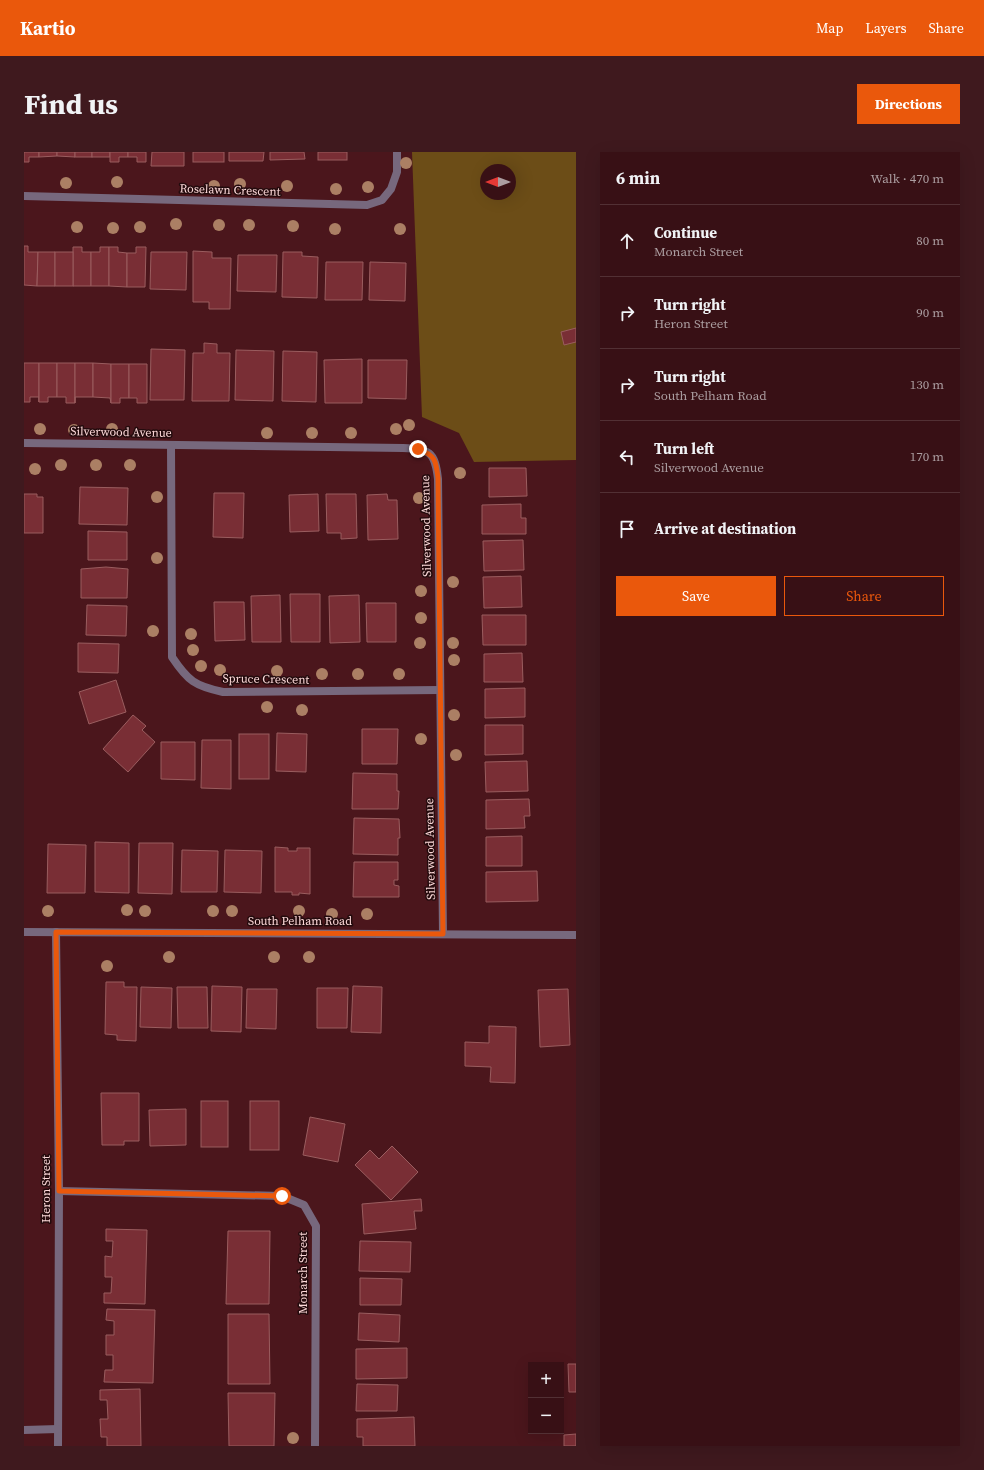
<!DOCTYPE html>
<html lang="en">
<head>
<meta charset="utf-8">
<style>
  :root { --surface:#381015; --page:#3f191e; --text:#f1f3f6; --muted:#ab9da0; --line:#523034; --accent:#ea580c }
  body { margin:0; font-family:"Source Serif 4",serif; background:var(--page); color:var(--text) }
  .controls { position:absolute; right:12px; bottom:12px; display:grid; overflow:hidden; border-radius:0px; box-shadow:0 4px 16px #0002 }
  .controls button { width:36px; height:36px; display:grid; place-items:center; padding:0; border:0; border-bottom:1px solid var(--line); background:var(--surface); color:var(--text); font:20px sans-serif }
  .compass { position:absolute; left:456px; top:12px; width:36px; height:36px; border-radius:50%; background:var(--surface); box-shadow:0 4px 16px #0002; rotate:270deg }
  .stop { position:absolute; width:12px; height:12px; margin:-9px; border:3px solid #ea580c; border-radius:50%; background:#fff }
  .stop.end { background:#ea580c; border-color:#fff; box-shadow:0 1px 4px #0008 }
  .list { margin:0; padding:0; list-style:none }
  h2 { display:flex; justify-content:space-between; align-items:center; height:52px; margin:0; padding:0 16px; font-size:17px }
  h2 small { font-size:13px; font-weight:400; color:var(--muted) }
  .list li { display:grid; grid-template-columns:26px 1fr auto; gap:12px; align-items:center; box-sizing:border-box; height:72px; padding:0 16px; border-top:1px solid var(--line) }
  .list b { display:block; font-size:15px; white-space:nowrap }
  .list p { margin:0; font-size:13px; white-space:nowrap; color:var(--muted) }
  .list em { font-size:13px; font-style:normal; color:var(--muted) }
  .actions { display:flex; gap:8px; padding:12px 16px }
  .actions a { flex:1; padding:9px 0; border:1px solid var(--accent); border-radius:0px; text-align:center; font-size:14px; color:var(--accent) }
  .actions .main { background:var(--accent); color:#fff }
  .icon { flex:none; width:22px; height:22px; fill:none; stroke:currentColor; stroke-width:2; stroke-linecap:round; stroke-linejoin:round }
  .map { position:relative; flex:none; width:552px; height:1294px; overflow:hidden; border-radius:0px }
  header { display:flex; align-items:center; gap:24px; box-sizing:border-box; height:56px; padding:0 20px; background:var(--accent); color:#fff }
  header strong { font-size:19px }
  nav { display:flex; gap:22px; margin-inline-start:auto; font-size:14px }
  .intro { display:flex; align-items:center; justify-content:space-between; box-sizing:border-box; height:96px; padding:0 24px }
  h1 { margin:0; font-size:28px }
  .button { padding:10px 18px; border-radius:0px; background:var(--accent); color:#fff; font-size:14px; font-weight:700 }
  main { display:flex; gap:24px; padding:0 24px }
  aside { flex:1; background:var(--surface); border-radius:0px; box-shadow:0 4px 16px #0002 }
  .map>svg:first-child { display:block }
  .green { fill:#6c4d17; fill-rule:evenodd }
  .building { fill:#792e35; stroke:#9a5d5f }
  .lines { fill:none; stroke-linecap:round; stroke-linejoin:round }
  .minor { stroke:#77687d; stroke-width:8 }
  .tree { fill:#ab7f64 }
  .route { stroke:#ea580c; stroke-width:5 }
  .labels { text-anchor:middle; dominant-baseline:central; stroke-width:3; stroke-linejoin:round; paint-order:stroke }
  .street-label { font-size:12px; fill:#fdd9d9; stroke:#230b0d }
</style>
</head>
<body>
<header>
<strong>Kartio</strong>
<nav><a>Map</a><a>Layers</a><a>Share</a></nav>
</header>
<div class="intro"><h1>Find us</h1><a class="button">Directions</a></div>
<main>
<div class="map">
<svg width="552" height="1294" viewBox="0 0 552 1294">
  <rect width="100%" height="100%" fill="#4b161c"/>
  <!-- green -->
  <path class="green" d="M388,0H552V308L450,310L435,281L398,265ZM462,18H486V42H462Z"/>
  <!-- building -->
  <g class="building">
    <polygon points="0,0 15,0 15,5 5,5 5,10 0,10"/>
    <polygon points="15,0 33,0 33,4 15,5"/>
    <polygon points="33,0 51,0 51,5 33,4"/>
    <rect x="51" y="0" width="17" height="5"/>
    <rect x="68" y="0" width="18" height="5"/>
    <polygon points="86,0 104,0 104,5 95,5 95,10 86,10"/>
    <polygon points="104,0 122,0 122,10 113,10 113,5 104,5"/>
    <polygon points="128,0 160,0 160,14 127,14"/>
    <rect x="169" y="0" width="31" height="10"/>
    <polygon points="205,0 240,0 239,9 205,9"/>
    <polygon points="246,0 280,0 281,7 246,8"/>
    <rect x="294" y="0" width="29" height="8"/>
    <polygon points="0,94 4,94 4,100 14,100 13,134 0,133"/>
    <polygon points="49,95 58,95 58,100 67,100 67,134 49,134"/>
    <polygon points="76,95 85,95 85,134 67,134 67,100 76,100"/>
    <polygon points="85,95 94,95 94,100 103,101 103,135 85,134"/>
    <polygon points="112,95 122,95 121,135 103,135 103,101 112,101"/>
    <polygon points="169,99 188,100 188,106 207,106 206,157 185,157 185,150 169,150"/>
    <polygon points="14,100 31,100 31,134 13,134"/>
    <rect x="31" y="100" width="18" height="34"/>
    <polygon points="127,100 163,100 162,138 126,137"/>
    <polygon points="259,100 278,100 278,104 294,105 293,146 258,145"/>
    <polygon points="214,103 253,103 252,140 213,139"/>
    <polygon points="302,110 339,110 338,148 301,148"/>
    <polygon points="346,110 382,111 381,149 345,148"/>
    <polygon points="552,176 552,190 540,193 537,180"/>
    <polygon points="180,191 193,192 193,201 206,201 205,249 168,249 169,201 180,201"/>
    <polygon points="127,197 161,198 160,248 126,248"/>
    <polygon points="212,198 250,199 249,249 211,248"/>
    <polygon points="259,199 293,200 292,250 258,249"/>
    <polygon points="338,207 338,251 301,251 300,208"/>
    <polygon points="344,208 383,208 382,247 344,246"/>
    <polygon points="0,211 15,211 15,250 15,245 6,245 6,250 0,250"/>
    <polygon points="15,211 33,211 33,245 24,245 24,250 15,250"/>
    <polygon points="33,211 51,211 51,251 42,251 42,245 33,245"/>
    <polygon points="51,211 69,211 69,245 51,245 51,251"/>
    <polygon points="69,211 87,212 87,251 86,246 69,245"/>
    <polygon points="87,212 105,212 105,246 96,246 96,251 87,251"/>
    <polygon points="105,212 123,212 123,251 113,251 113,246 105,246"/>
    <polygon points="465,316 502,316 503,344 465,345"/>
    <polygon points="56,335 104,336 103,373 55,372"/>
    <polygon points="190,341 220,341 219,386 189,385"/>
    <polygon points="0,342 13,342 13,345 19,345 19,381 0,381"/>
    <polygon points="294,342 295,379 266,380 265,343"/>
    <polygon points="302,342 332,342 333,386 317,387 317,381 303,381"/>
    <polygon points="363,342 364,348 373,348 374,387 344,388 343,343"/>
    <polygon points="497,352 497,366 502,366 502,382 458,382 458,353"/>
    <polygon points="64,379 103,380 103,408 64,408"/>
    <polygon points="499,388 500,418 460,419 459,389"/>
    <polygon points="82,415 104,417 103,446 57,446 57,417"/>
    <polygon points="497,424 498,455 460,456 459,425"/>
    <polygon points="266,442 296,442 296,490 267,490"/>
    <polygon points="256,443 257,490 228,490 227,444"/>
    <polygon points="335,443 336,490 306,491 305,444"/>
    <polygon points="190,450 220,450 221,488 191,489"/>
    <polygon points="342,451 372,451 372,490 343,490"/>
    <polygon points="63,453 103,454 102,484 62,483"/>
    <polygon points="458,463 502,463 502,493 459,493"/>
    <polygon points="54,491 95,492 94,521 54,520"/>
    <polygon points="498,501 499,530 460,530 460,502"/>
    <polygon points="92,528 102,560 65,572 55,540"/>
    <polygon points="501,536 501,565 461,566 461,537"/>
    <polygon points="109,563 122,574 118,578 131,590 104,620 79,597"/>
    <polygon points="461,573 499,573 499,602 461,603"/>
    <polygon points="338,577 374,577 373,612 338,612"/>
    <polygon points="253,581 283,582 282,620 252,619"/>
    <rect x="215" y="582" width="30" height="45"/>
    <polygon points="178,588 207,588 207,637 177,636"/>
    <polygon points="137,590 171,590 171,628 137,627"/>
    <polygon points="503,609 504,639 462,640 461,610"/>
    <polygon points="329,621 373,622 373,639 375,639 374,657 328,657"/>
    <polygon points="505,647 506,664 500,664 501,676 462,677 462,648"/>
    <polygon points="330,666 375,667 376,686 374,686 374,703 329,702"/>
    <polygon points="498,684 498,714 462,714 462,685"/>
    <polygon points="71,690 105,691 105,741 71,740"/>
    <polygon points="115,691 149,691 148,742 114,741"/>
    <polygon points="24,692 62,693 61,741 23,741"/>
    <polygon points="251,695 264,696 264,699 273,699 273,696 286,696 286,742 275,741 275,743 268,743 268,740 251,740"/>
    <polygon points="158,698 194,699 193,740 157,740"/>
    <polygon points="201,698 238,699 237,741 200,740"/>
    <polygon points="330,710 374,710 374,728 370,728 370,733 375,734 375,745 329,745"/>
    <polygon points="513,719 514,749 462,750 462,720"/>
    <polygon points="82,830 100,830 100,835 113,835 112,889 93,888 93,883 81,882"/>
    <polygon points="188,834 218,835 217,880 187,879"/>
    <polygon points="329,834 358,835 357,881 327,880"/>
    <polygon points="117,835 148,836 147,876 116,875"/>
    <polygon points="153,835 183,835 184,876 154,876"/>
    <polygon points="293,836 324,836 323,876 293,876"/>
    <polygon points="223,837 253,837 252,877 222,876"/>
    <polygon points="544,837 546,893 516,895 514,838"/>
    <polygon points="465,874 492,875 491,931 466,930 467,915 441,914 441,890 465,891"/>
    <polygon points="77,941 115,941 115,989 100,989 100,993 78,993"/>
    <rect x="177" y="949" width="27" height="46"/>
    <rect x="226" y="949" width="29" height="49"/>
    <polygon points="162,957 162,993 126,994 125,958"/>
    <polygon points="286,965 321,972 314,1010 279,1003"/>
    <polygon points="368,994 394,1020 367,1048 331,1013 346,998 355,1007"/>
    <polygon points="397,1047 398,1059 390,1059 392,1077 340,1082 338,1052"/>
    <polygon points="82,1077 123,1078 121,1152 80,1151 80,1141 87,1141 88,1125 81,1125 81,1104 88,1105 89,1089 82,1089"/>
    <polygon points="204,1079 246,1079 245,1152 202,1152"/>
    <polygon points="336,1089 387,1090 386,1120 335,1119"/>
    <polygon points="336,1126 378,1127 377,1153 336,1153"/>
    <polygon points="83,1157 131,1158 129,1231 80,1230 81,1218 89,1218 89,1203 82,1203 82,1183 90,1183 90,1169 82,1168"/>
    <polygon points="335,1161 376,1163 375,1190 334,1188"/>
    <polygon points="204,1162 245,1162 246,1232 204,1232"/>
    <polygon points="383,1196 383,1226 332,1227 332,1197"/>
    <polygon points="544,1212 552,1212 552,1240 545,1240"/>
    <polygon points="333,1232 374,1233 373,1259 332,1259"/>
    <polygon points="116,1237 117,1294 83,1294 83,1285 77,1285 76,1267 84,1267 83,1248 76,1248 76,1238"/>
    <polygon points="204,1241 251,1241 250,1294 205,1294"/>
    <polygon points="390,1265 391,1294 339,1294 339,1285 333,1285 333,1267"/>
    <polygon points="552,1282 552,1294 540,1294 540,1283"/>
  </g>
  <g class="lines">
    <!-- minor -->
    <g class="minor">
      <polyline points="0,44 343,53 358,48 367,37 373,20 373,0"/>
      <path d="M0,291L379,296C405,297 411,299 414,327L419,782"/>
      <path d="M147,293L148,505C164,529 171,534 199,540L416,538"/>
      <polyline points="0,780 552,783"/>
      <polyline points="32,780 35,1039 34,1294"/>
      <polyline points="35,1039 258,1044 280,1053 292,1074 291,1294"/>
      <polyline points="0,1278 34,1277"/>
    </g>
  </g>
  <!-- trees -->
  <g class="tree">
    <circle cx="382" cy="11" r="6"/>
    <circle cx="93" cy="30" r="6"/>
    <circle cx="42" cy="31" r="6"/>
    <circle cx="216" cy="32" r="6"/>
    <circle cx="190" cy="34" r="6"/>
    <circle cx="263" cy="34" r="6"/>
    <circle cx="344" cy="35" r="6"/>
    <circle cx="312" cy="37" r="6"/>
    <circle cx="152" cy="72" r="6"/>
    <circle cx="195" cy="73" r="6"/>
    <circle cx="225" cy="73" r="6"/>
    <circle cx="269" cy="74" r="6"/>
    <circle cx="53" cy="75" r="6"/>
    <circle cx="116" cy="75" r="6"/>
    <circle cx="89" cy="76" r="6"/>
    <circle cx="311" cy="77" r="6"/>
    <circle cx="376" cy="77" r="6"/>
    <circle cx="385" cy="273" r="6"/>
    <circle cx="16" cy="277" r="6"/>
    <circle cx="88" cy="277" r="6"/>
    <circle cx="372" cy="277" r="6"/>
    <circle cx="50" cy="278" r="6"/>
    <circle cx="243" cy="281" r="6"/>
    <circle cx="288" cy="281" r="6"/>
    <circle cx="327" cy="281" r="6"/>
    <circle cx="37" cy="313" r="6"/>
    <circle cx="72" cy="313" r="6"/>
    <circle cx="106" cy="313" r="6"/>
    <circle cx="11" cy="317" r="6"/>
    <circle cx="436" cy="321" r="6"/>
    <circle cx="133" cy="345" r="6"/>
    <circle cx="395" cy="346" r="6"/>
    <circle cx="133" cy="406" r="6"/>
    <circle cx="429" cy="430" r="6"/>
    <circle cx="397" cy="439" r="6"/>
    <circle cx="397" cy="466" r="6"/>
    <circle cx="129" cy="479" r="6"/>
    <circle cx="167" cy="482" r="6"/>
    <circle cx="396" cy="491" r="6"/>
    <circle cx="429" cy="491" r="6"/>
    <circle cx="169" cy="498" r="6"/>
    <circle cx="430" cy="508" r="6"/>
    <circle cx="177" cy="514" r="6"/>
    <circle cx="196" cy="518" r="6"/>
    <circle cx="253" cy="519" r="6"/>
    <circle cx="298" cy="522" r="6"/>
    <circle cx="334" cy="522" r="6"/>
    <circle cx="375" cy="522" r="6"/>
    <circle cx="243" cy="555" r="6"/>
    <circle cx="278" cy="558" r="6"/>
    <circle cx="430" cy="563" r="6"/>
    <circle cx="397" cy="587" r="6"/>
    <circle cx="432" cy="603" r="6"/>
    <circle cx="103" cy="758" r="6"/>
    <circle cx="24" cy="759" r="6"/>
    <circle cx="121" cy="759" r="6"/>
    <circle cx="189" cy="759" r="6"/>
    <circle cx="208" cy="759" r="6"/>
    <circle cx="275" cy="759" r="6"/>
    <circle cx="308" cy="762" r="6"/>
    <circle cx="343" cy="762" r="6"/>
    <circle cx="145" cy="805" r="6"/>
    <circle cx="250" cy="805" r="6"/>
    <circle cx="285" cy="805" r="6"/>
    <circle cx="83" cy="814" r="6"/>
    <circle cx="269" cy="1286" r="6"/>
  </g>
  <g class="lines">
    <!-- route -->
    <path class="route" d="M258,1044L35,1039L32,780L419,782L414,326C412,310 412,303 394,297"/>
  </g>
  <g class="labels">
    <!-- street labels -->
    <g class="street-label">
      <text transform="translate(206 38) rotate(2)">Roselawn Crescent</text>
      <text transform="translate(97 280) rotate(1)">Silverwood Avenue</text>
      <text transform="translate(402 374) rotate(-91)">Silverwood Avenue</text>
      <text transform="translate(242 527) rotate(1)">Spruce Crescent</text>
      <text transform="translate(406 697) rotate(-91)">Silverwood Avenue</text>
      <text x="276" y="769">South Pelham Road</text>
      <text transform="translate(22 1037) rotate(-90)">Heron Street</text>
      <text transform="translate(279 1121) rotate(-90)">Monarch Street</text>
    </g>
  </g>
</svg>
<div class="controls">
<button>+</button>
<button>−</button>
</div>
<svg class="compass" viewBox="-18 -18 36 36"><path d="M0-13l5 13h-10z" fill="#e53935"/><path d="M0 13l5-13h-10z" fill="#ab9da0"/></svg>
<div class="stop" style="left:258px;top:1044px"></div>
<div class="stop end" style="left:394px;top:297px"></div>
</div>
<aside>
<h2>6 min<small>Walk · 470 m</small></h2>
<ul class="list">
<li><svg class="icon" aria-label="ahead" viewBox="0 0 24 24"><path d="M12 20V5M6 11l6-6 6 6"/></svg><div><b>Continue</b><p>Monarch Street</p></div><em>80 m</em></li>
<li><svg class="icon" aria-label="right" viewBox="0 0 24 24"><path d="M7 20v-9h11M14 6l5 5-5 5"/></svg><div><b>Turn right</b><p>Heron Street</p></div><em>90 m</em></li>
<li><svg class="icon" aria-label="right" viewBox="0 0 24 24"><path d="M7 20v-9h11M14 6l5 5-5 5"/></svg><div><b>Turn right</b><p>South Pelham Road</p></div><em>130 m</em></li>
<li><svg class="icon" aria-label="left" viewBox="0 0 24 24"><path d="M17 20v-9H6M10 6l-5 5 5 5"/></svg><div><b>Turn left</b><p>Silverwood Avenue</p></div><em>170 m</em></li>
<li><svg class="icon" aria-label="arrive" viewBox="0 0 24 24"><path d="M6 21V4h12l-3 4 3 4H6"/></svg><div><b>Arrive at destination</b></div></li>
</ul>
<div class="actions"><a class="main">Save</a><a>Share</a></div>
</aside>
</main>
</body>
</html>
